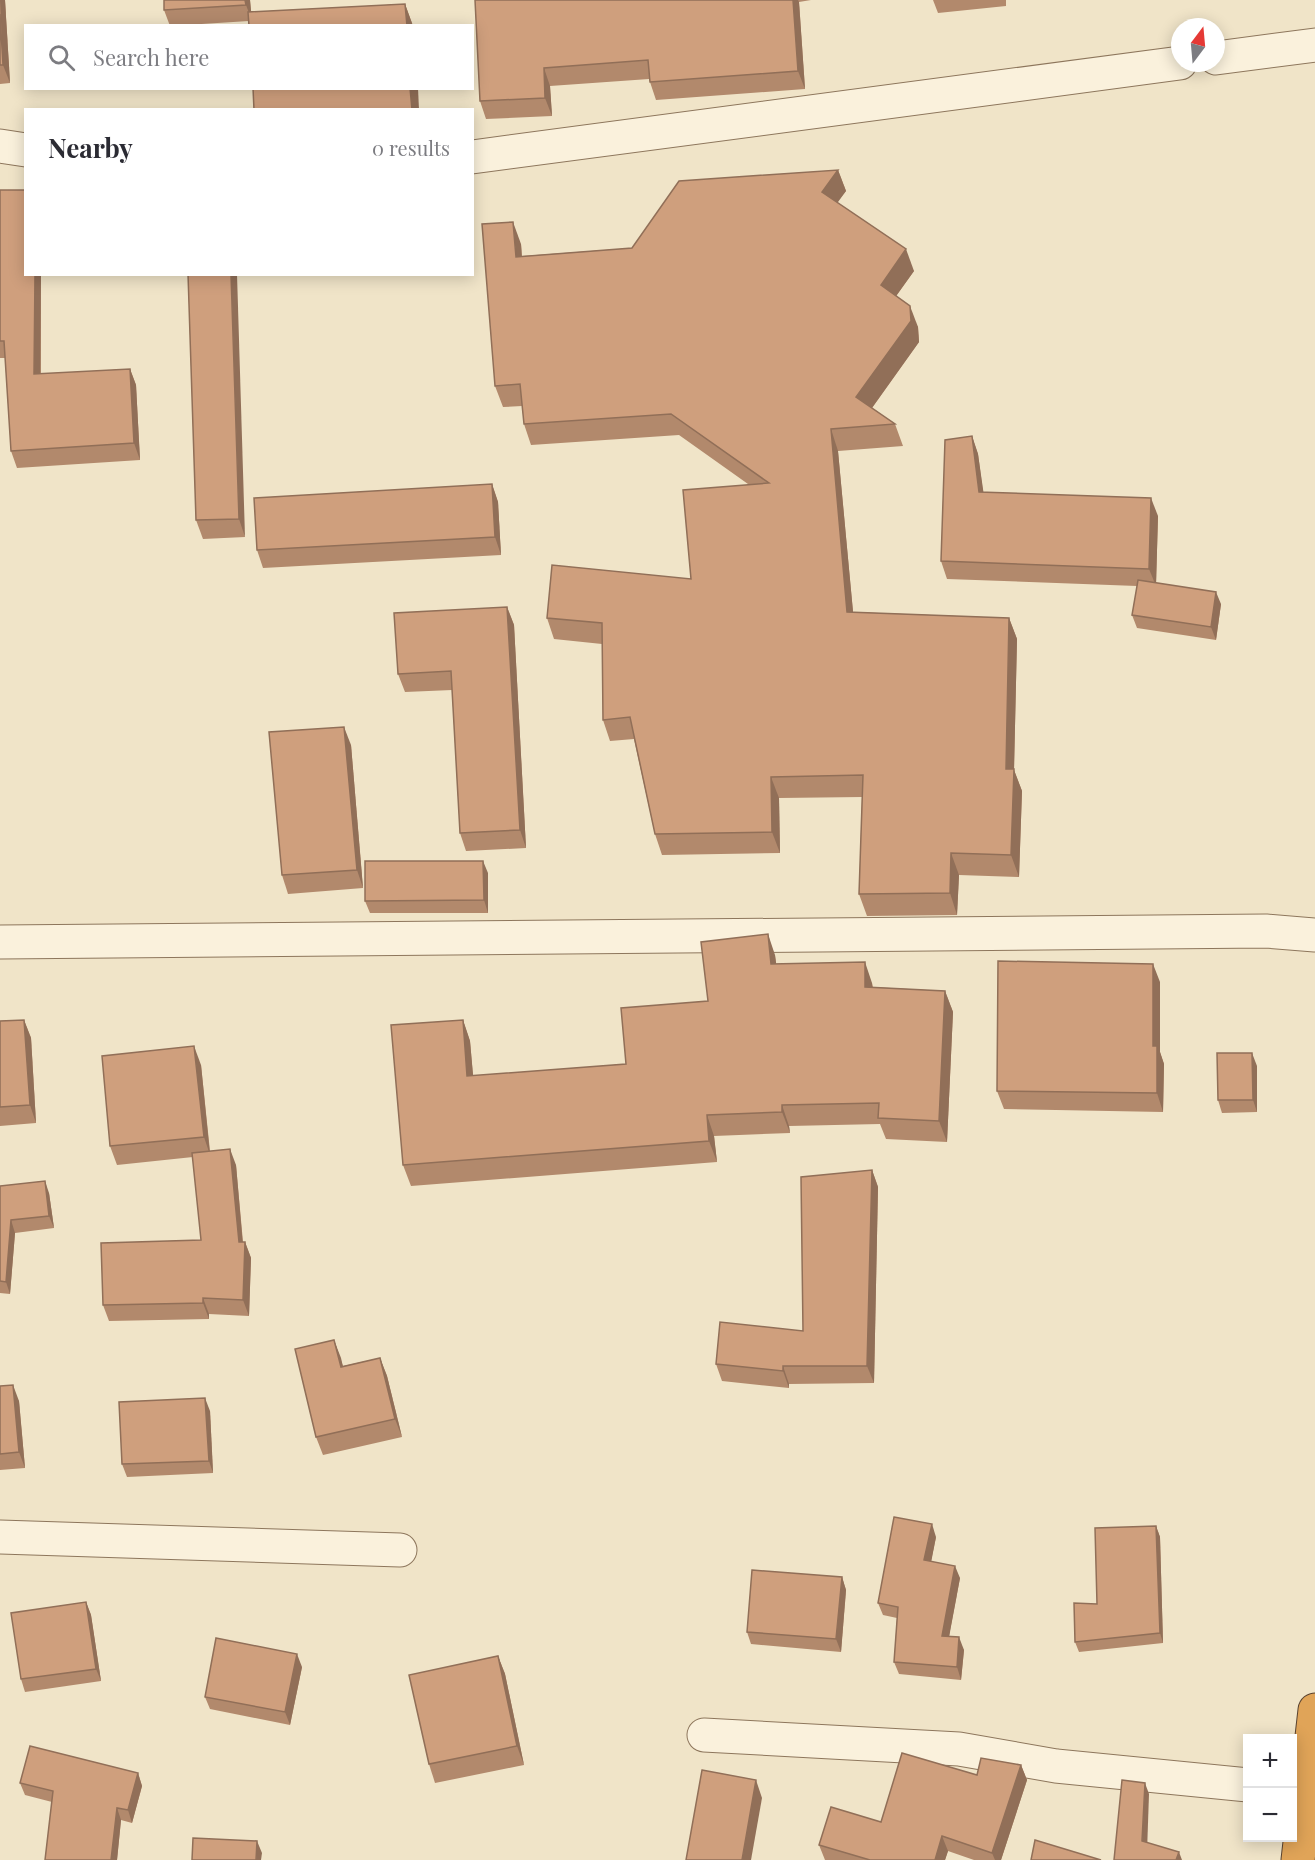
<!DOCTYPE html>
<html lang="en">
<head>
<meta charset="utf-8">
<style>
  :root { --surface:#fff; --page:#f2f2f3; --text:#2b2b33; --muted:#7c7c81; --line:#e1e1e2 }
  body { margin:0; font-family:"Playfair Display",serif; background:var(--page); color:var(--text) }
  .controls { position:absolute; right:18px; bottom:18px; display:grid; overflow:hidden; border-radius:0px; box-shadow:0 3px 15px #0003 }
  .controls button { width:54px; height:54px; display:grid; place-items:center; padding:0; border:0; border-bottom:2px solid var(--line); background:var(--surface); color:var(--text); font:30px sans-serif }
  .compass { position:absolute; left:1171px; top:18px; width:54px; height:54px; border-radius:50%; background:var(--surface); box-shadow:0 3px 15px #0003; rotate:16deg }
  .list { margin:0; padding:0; list-style:none }
  h2 { display:flex; justify-content:space-between; align-items:center; height:78px; margin:0; padding:0 24px; font-size:26px }
  h2 small { font-size:20px; font-weight:400; color:var(--muted) }
  .icon { flex:none; width:33px; height:33px; fill:none; stroke:currentColor; stroke-width:2; stroke-linecap:round; stroke-linejoin:round }
  .map { position:relative; flex:none; width:1315px; height:1860px; overflow:hidden }
  .search { position:absolute; background:var(--surface); box-shadow:0 3px 15px #0003; left:24px; top:24px; width:450px; height:66px; display:flex; align-items:center; gap:15px; box-sizing:border-box; padding:0 21px; border-radius:0px; color:var(--muted); font-size:22px }
  .panel { position:absolute; background:var(--surface); box-shadow:0 3px 15px #0003; left:24px; top:108px; width:450px; height:168px; border-radius:0px }
  .map>svg:first-child { display:block }
  .lines { fill:none; stroke-linecap:round; stroke-linejoin:round }
  .minor-casing { stroke:#8d765c; stroke-width:35 }
  .highway-casing { stroke:#5b4430; stroke-width:35 }
  .minor { stroke:#faf1dc; stroke-width:33 }
  .highway { stroke:#e0a458; stroke-width:33 }
  .wall { fill:#b2896c }
  .shaded-wall { fill:#916f58 }
  .building { fill:#cf9f7d; stroke:#916f58; stroke-width:1.5 }
</style>
</head>
<body>
<div class="map">
<svg width="1315" height="1860" viewBox="0 0 1315 1860">
  <rect width="100%" height="100%" fill="#f0e4c8"/>
  <g class="lines">
    <!-- minor casing -->
    <g class="minor-casing">
      <g id="minor">
        <polyline points="1216,58 1315,45"/>
        <polyline points="0,146 26,150"/>
        <polyline points="472,157 1180,63"/>
        <polyline points="0,942 1266,931 1315,935"/>
        <polyline points="0,1537 400,1550"/>
        <polyline points="704,1735 959,1749 1056,1766 1248,1785"/>
      </g>
    </g>
    <!-- highway casing -->
    <g class="highway-casing">
      <polyline id="highway" points="1298,1860 1315,1710"/>
    </g>
    <!-- minor -->
    <use href="#minor" class="minor"/>
    <!-- highway -->
    <use href="#highway" class="highway"/>
  </g>
  <!-- wall -->
  <g class="wall">
    <polygon points="0,0 5,0 10,83 0,84"/>
    <polygon points="250,0 251,12 405,4 413,26 249,26 249,21 170,26 164,10"/>
    <polygon points="475,0 811,0 799,2 805,89 656,100 649,79 550,86 552,116 486,119 480,101"/>
    <polygon points="933,0 1006,0 1006,6 938,13"/>
    <polygon points="838,170 846,191 837,202 914,271 896,296 918,327 919,342 872,408 895,424 903,446 838,451 853,612 1009,618 1017,639 1014,770 1022,791 1019,877 959,875 957,915 867,916 859,894 862,797 779,798 780,853 662,855 655,834 634,739 610,741 603,720 602,644 554,639 547,618 691,579 748,484 679,435 531,445 524,424 522,406 503,407 495,386 521,244 522,256 632,248"/>
    <polygon points="0,190 26,274 41,274 41,374 130,369 136,385 140,460 17,468 11,451 5,358 0,358"/>
    <polygon points="188,274 245,537 203,539 196,520"/>
    <polygon points="972,436 978,454 983,492 1158,516 1156,583 1221,604 1216,640 1137,628 1132,615 1137,586 947,579 941,561"/>
    <polygon points="492,484 498,502 501,555 263,568 257,550"/>
    <polygon points="507,607 514,625 526,848 466,851 460,833 452,690 405,692 398,674"/>
    <polygon points="351,745 363,888 288,894 282,875"/>
    <polygon points="488,873 488,913 370,913 365,901"/>
    <polygon points="775,955 776,964 872,983 873,987 945,991 953,1012 947,1142 886,1139 880,1124 789,1126 790,1133 714,1136 717,1162 411,1186 403,1165 463,1020 470,1041 473,1076 626,1064 708,1001"/>
    <polygon points="1160,982 1160,1052 1164,1064 1163,1112 1004,1109 997,1091"/>
    <polygon points="24,1020 31,1038 36,1123 0,1126 0,1021"/>
    <polygon points="201,1065 210,1151 236,1165 243,1242 245,1242 251,1258 249,1316 209,1314 209,1319 109,1321 103,1305 201,1240 193,1157 117,1165 110,1146"/>
    <polygon points="1257,1066 1257,1112 1222,1113 1218,1100"/>
    <polygon points="872,1170 878,1187 874,1383 789,1384 789,1388 722,1381 716,1364 803,1331"/>
    <polygon points="0,1186 49,1193 54,1228 15,1233 10,1294 0,1293"/>
    <polygon points="334,1340 343,1366 380,1358 387,1376 402,1437 323,1455 316,1437"/>
    <polygon points="0,1386 19,1401 25,1468 0,1470"/>
    <polygon points="210,1411 213,1473 127,1477 122,1464"/>
    <polygon points="1156,1526 1160,1537 1163,1643 1079,1652 1075,1642"/>
    <polygon points="936,1537 931,1561 960,1578 949,1636 964,1650 961,1680 899,1674 894,1662 897,1618 883,1615 878,1603"/>
    <polygon points="842,1577 846,1590 841,1652 751,1644 747,1632"/>
    <polygon points="86,1602 91,1615 101,1681 25,1692 21,1679"/>
    <polygon points="498,1656 505,1674 524,1765 435,1783 429,1764"/>
    <polygon points="302,1667 290,1725 210,1709 205,1697"/>
    <polygon points="1021,1765 1027,1780 1001,1860 974,1860 948,1851 945,1860 825,1860 819,1845 881,1822 977,1775"/>
    <polygon points="138,1773 142,1786 132,1823 121,1820 117,1860 45,1860 52,1802 25,1795 20,1783"/>
  </g>
  <!-- shaded-wall -->
  <g class="shaded-wall">
    <polygon points="0,0 5,0 10,83 3,65"/>
    <polygon points="245,0 250,0 252,21 246,5"/>
    <polygon points="793,0 798,0 799,2 805,89 798,71"/>
    <polygon points="405,4 413,26 407,26"/>
    <polygon points="544,68 550,86 552,116 545,98"/>
    <polygon points="410,88 418,88 419,110 412,110"/>
    <polygon points="838,170 846,191 830,213 822,192"/>
    <polygon points="513,222 521,244 523,278 516,257"/>
    <polygon points="906,249 914,271 889,306 881,285"/>
    <polygon points="35,274 41,274 40,391 34,374"/>
    <polygon points="231,274 237,274 245,537 239,519"/>
    <polygon points="910,306 918,327 919,342 864,419 856,397"/>
    <polygon points="130,369 136,385 140,460 134,443"/>
    <polygon points="831,429 838,451 855,633 847,612"/>
    <polygon points="972,436 978,454 986,510 979,492"/>
    <polygon points="492,484 498,502 501,555 495,537"/>
    <polygon points="1151,498 1158,516 1156,586 1149,569"/>
    <polygon points="1216,592 1221,604 1216,640 1211,627"/>
    <polygon points="507,607 514,625 526,848 520,830"/>
    <polygon points="1009,618 1017,639 1014,770 1022,791 1019,877 1011,855 1006,769"/>
    <polygon points="344,727 351,745 363,888 357,870"/>
    <polygon points="771,777 779,798 780,853 772,832"/>
    <polygon points="951,853 959,875 957,915 950,893"/>
    <polygon points="483,861 488,873 488,913 484,900"/>
    <polygon points="768,934 775,955 779,985 771,964"/>
    <polygon points="865,962 872,983 873,1008 865,987"/>
    <polygon points="1153,964 1160,982 1160,1052 1164,1064 1163,1112 1157,1093 1153,1046"/>
    <polygon points="945,991 953,1012 947,1142 939,1121"/>
    <polygon points="24,1020 31,1038 36,1123 30,1105"/>
    <polygon points="463,1020 470,1041 475,1097 467,1076"/>
    <polygon points="194,1046 201,1065 210,1155 204,1137"/>
    <polygon points="1252,1053 1257,1066 1257,1112 1253,1100"/>
    <polygon points="782,1105 789,1126 790,1133 782,1112"/>
    <polygon points="707,1115 714,1136 717,1162 709,1141"/>
    <polygon points="230,1149 236,1165 244,1258 239,1242"/>
    <polygon points="872,1170 878,1187 874,1383 867,1366"/>
    <polygon points="45,1181 49,1193 54,1228 49,1216"/>
    <polygon points="11,1220 15,1233 10,1294 6,1282"/>
    <polygon points="245,1242 251,1258 249,1316 243,1300"/>
    <polygon points="203,1298 209,1314 209,1319 203,1303"/>
    <polygon points="334,1340 341,1358 347,1385 341,1367"/>
    <polygon points="380,1358 387,1376 402,1437 395,1419"/>
    <polygon points="783,1366 789,1384 789,1388 783,1371"/>
    <polygon points="13,1385 19,1401 25,1468 19,1452"/>
    <polygon points="205,1398 210,1411 213,1473 209,1461"/>
    <polygon points="932,1524 936,1537 929,1573 924,1560"/>
    <polygon points="1156,1526 1160,1537 1163,1643 1160,1633"/>
    <polygon points="955,1566 960,1578 947,1648 942,1636"/>
    <polygon points="842,1577 846,1590 841,1652 836,1639"/>
    <polygon points="86,1602 91,1615 101,1681 96,1669"/>
    <polygon points="959,1637 964,1650 961,1680 957,1667"/>
    <polygon points="297,1654 302,1667 290,1725 285,1712"/>
    <polygon points="498,1656 505,1674 524,1765 517,1746"/>
    <polygon points="1021,1765 1027,1780 1001,1860 995,1860 992,1853"/>
    <polygon points="138,1773 142,1786 132,1823 128,1810"/>
    <polygon points="756,1780 762,1798 751,1860 742,1860"/>
    <polygon points="1145,1783 1149,1794 1147,1852 1142,1841"/>
    <polygon points="117,1808 121,1820 117,1860 111,1860"/>
    <polygon points="942,1836 948,1851 945,1860 935,1860"/>
    <polygon points="257,1841 262,1853 261,1860 256,1860"/>
    <polygon points="1179,1852 1182,1860 1176,1860"/>
  </g>
  <!-- building -->
  <g class="building">
    <polygon points="164,0 245,0 246,5 164,10"/>
    <polygon points="475,0 793,0 798,71 650,82 648,60 544,68 545,98 480,101"/>
    <polygon points="405,4 407,26 249,26 248,12"/>
    <polygon points="0,14 3,65 0,65"/>
    <polygon points="253,88 410,88 412,110 254,110"/>
    <polygon points="838,170 822,192 906,249 881,285 910,306 911,321 856,397 895,424 831,429 847,612 1009,618 1006,769 1014,769 1011,855 951,853 950,893 859,894 863,775 771,777 772,832 655,834 630,717 603,720 602,623 547,618 552,565 691,579 683,490 769,483 671,414 524,424 520,384 495,386 482,224 513,222 516,257 632,248 679,181"/>
    <polygon points="0,190 26,190 26,274 35,274 34,374 130,369 134,443 11,451 4,341 0,341"/>
    <polygon points="188,274 231,274 239,519 196,520"/>
    <polygon points="972,436 979,492 1151,498 1149,569 941,561 945,440"/>
    <polygon points="492,484 495,537 257,550 254,498"/>
    <polygon points="1138,580 1216,592 1211,627 1132,615"/>
    <polygon points="507,607 520,830 460,833 451,671 398,674 394,613"/>
    <polygon points="344,727 357,870 282,875 269,732"/>
    <polygon points="365,861 483,861 484,900 365,901"/>
    <polygon points="768,934 771,964 865,962 865,987 945,991 939,1121 878,1118 879,1103 782,1105 782,1112 707,1115 709,1141 403,1165 391,1025 463,1020 467,1076 626,1064 621,1008 708,1001 701,942"/>
    <polygon points="998,961 1153,964 1153,1046 1157,1046 1157,1093 997,1091"/>
    <polygon points="24,1020 30,1105 0,1107 0,1021"/>
    <polygon points="194,1046 204,1137 110,1146 102,1056"/>
    <polygon points="1217,1053 1252,1053 1253,1100 1218,1100"/>
    <polygon points="230,1149 239,1242 245,1242 243,1300 203,1298 203,1303 103,1305 101,1243 201,1240 192,1153"/>
    <polygon points="872,1170 867,1366 783,1366 783,1371 716,1364 720,1322 803,1331 801,1177"/>
    <polygon points="45,1181 49,1216 11,1220 6,1282 0,1281 0,1186"/>
    <polygon points="334,1340 341,1367 380,1358 395,1419 316,1437 295,1349"/>
    <polygon points="13,1385 19,1452 0,1454 0,1386"/>
    <polygon points="205,1398 209,1461 122,1464 119,1402"/>
    <polygon points="894,1517 932,1524 924,1560 955,1566 942,1636 959,1637 957,1667 894,1662 898,1607 878,1603"/>
    <polygon points="1156,1526 1160,1633 1075,1642 1074,1603 1097,1604 1095,1528"/>
    <polygon points="752,1570 842,1577 836,1639 747,1632"/>
    <polygon points="86,1602 96,1669 21,1679 11,1613"/>
    <polygon points="216,1638 297,1654 285,1712 205,1697"/>
    <polygon points="498,1656 517,1746 429,1764 409,1675"/>
    <polygon points="30,1746 138,1773 128,1810 117,1808 111,1860 45,1860 53,1791 20,1783"/>
    <polygon points="902,1753 977,1775 981,1758 1021,1765 992,1853 942,1836 935,1860 870,1860 819,1845 831,1807 881,1822"/>
    <polygon points="702,1770 756,1780 742,1860 686,1860"/>
    <polygon points="1122,1780 1145,1783 1142,1841 1179,1852 1176,1860 1114,1860"/>
    <polygon points="193,1838 257,1841 256,1860 192,1860"/>
    <polygon points="1035,1840 1101,1860 1031,1860"/>
  </g>
</svg>
<div class="controls">
<button>+</button>
<button>−</button>
</div>
<svg class="compass" viewBox="-18 -18 36 36"><path d="M0-13l5 13h-10z" fill="#e53935"/><path d="M0 13l5-13h-10z" fill="#7c7c81"/></svg>
<div class="search"><svg class="icon" aria-label="search" viewBox="0 0 24 24"><circle cx="10" cy="10" r="6"/><path d="M15 15l6 6"/></svg>Search here</div>
<section class="panel">
<h2>Nearby<small>0 results</small></h2>
<ul class="list">
</ul>
</section>
</div>
</body>
</html>
